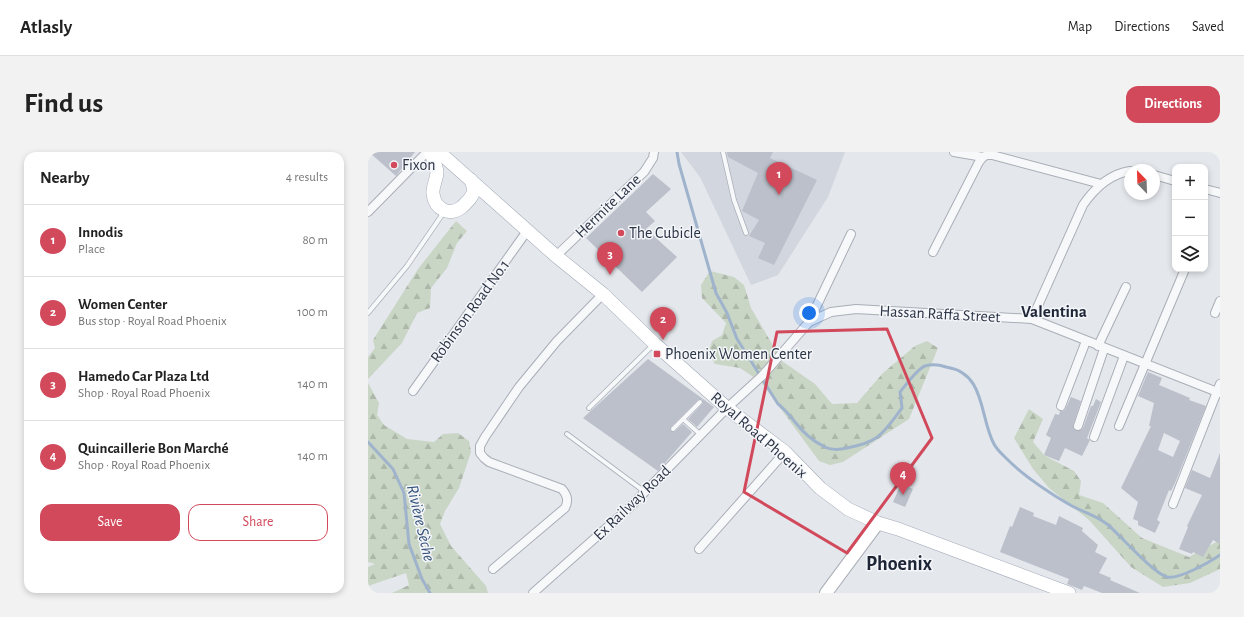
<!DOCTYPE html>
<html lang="en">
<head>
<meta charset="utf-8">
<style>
  :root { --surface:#fff; --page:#f2f2f2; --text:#222; --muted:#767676; --line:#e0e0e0; --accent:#d1495b }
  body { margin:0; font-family:"Alegreya Sans",sans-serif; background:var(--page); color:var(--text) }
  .controls { position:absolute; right:12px; top:12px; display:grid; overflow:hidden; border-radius:8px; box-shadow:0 2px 6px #0003 }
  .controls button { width:36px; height:36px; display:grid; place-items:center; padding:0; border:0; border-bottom:1px solid var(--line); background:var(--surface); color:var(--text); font:20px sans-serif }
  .compass { position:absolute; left:756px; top:12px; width:36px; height:36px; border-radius:50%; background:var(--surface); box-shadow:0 2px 6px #0003; rotate:337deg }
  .you { position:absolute; left:441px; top:161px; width:14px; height:14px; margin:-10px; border:3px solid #fff; border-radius:50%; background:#1a73e8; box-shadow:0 0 0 6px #1a73e833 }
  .badge { display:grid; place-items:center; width:26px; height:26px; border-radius:50%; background:var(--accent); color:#fff; font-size:13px; font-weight:700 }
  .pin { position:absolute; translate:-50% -33px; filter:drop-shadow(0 1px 2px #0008) }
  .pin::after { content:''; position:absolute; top:21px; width:14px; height:12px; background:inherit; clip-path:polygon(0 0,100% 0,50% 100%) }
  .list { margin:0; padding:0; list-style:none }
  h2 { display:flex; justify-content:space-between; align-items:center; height:52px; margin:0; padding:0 16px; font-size:17px }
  h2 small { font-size:13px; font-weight:400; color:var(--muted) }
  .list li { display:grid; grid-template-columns:26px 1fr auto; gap:12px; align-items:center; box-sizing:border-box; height:72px; padding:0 16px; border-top:1px solid var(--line) }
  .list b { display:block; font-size:15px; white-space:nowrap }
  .list p { margin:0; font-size:13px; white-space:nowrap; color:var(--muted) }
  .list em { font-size:13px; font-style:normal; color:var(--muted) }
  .actions { display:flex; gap:8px; padding:12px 16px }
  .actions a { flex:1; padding:9px 0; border:1px solid var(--accent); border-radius:12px; text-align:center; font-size:14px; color:var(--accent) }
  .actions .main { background:var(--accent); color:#fff }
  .icon { flex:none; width:22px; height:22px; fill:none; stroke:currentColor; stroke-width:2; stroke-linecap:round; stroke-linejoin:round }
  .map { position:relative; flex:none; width:852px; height:441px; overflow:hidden; border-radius:12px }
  header { display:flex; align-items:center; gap:24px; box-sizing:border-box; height:56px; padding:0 20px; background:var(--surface); border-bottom:1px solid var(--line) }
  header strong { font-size:19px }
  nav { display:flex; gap:22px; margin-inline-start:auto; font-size:14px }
  .intro { display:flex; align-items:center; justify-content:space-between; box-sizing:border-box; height:96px; padding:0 24px }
  h1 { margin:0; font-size:28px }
  .button { padding:10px 18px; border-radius:12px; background:var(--accent); color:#fff; font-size:14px; font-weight:700 }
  main { display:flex; gap:24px; padding:0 24px }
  aside { flex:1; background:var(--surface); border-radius:12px; box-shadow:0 2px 6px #0003 }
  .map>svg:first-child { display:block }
  .built { fill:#d2d6de }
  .forest { fill:url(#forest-firs) }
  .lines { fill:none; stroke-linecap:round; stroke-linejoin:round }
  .stream { stroke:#9fb4cc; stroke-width:3 }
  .building { fill:#bbc0ca; fill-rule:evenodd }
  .lane-casing { stroke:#a9aeb7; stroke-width:5.5 }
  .street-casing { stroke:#a9aeb7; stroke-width:10 }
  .secondary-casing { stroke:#a9aeb7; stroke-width:14 }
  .primary-casing { stroke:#a3abb8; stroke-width:14 }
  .highway-casing { stroke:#8b94a3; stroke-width:16 }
  .lane { stroke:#f7f8fa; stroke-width:4 }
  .street { stroke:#f7f8fa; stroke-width:8 }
  .secondary { stroke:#fff; stroke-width:12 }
  .primary { stroke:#fff; stroke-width:13 }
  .highway { stroke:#fff; stroke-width:15 }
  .marked { fill:none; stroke:#d1495b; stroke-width:3; stroke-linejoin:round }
  .poi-dot { fill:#d1495b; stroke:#f4f6f9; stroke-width:1.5 }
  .labels { text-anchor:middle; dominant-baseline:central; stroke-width:3; stroke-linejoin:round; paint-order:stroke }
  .poi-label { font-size:16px; fill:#2b3445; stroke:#f4f6f9; text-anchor:start }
  .street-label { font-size:16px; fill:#2b3445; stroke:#f4f6f9 }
  .neighbourhood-label { font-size:17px; font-weight:bold; fill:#1d2536; stroke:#f4f6f9 }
  .water-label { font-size:17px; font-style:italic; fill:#34527a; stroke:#f4f6f9 }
  .district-label { font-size:20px; font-weight:bold; fill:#1d2536; stroke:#f4f6f9 }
</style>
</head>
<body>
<header>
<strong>Atlasly</strong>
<nav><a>Map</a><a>Directions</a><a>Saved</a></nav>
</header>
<div class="intro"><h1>Find us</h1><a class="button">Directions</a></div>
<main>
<aside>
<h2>Nearby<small>4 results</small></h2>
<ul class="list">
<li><span class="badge">1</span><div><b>Innodis</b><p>Place</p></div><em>80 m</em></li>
<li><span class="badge">2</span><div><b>Women Center</b><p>Bus stop · Royal Road Phoenix</p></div><em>100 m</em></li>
<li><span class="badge">3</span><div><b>Hamedo Car Plaza Ltd</b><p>Shop · Royal Road Phoenix</p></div><em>140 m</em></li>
<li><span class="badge">4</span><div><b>Quincaillerie Bon Marché</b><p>Shop · Royal Road Phoenix</p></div><em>140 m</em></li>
</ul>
<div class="actions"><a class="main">Save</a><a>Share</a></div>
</aside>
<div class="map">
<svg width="852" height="441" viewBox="0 0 852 441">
  <defs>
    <pattern id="forest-firs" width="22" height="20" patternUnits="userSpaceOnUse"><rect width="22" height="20" fill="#c9d6c5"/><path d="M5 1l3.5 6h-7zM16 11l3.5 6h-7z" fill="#adb8ab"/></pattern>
  </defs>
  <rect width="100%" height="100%" fill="#e4e7ec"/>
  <!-- built -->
  <polygon class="built" points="313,0 477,0 460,45 410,123 383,133 332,25"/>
  <!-- forest -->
  <g class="forest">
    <polygon points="88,69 99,79 89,91 79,116 63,136 62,156 49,161 34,191 0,227 0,205 7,196 5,188 50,117"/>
    <polygon points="342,119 366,125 376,133 383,156 414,209 447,232 464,252 489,251 515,221 547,194 559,189 570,196 541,267 475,310 462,313 451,309 393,230 372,216 347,212 340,201 344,189 354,183 358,171 334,146 333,133"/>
    <polygon points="0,231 11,251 9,263 16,273 39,287 66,290 75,282 90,281 101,289 103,300 91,336 77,359 72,372 83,394 118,434 120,441 24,441 41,433 38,421 0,434 0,415 7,412 0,410"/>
    <polygon points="661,257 675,267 665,290 676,303 683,307 706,319 713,329 711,343 735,351 774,386 821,405 852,388 852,417 822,431 795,435 763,415 721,368 681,336 665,317 646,286"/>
  </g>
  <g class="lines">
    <!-- stream -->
    <g class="stream">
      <path d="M309,0L311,12L348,141L359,161L369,187L410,252C417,257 421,263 427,270C434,279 445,289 455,294C462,298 471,298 479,296C512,290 514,282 534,256L532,240C538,233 549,217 557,214C564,212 572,213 578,215C618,221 611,264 626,292C629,298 635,303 640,308C656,324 684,343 704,354C716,360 729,364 739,372C752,383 785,421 799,425C810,428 842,410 852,403"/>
      <polyline points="0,290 25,317 36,341 41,392 54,427 62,441"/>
    </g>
  </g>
  <!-- building -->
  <g class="building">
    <polygon points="1,0 47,0 28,24"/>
    <polygon points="359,0 405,0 402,6 449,28 406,113 390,106 397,91 381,84 391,68 374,59 390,21 360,5"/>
    <polygon points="285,22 303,37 278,60 287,69 278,77 309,105 274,140 218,86"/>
    <polygon points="280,207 346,255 329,275 320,267 335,251 334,247 331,247 303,275 302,278 306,280 315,272 324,280 290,319 215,266"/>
    <path d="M780,220L794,226L791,233L822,246L821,248L838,254L807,331L803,339L801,338L789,368L792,370L787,381L770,373V369L765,367L770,350L753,336L783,274H781L786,251L770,244ZM796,281L812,289L805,305L790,298Z"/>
    <polygon points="703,245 713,249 705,273 706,277 709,279 713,278 715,276 723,254 725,254 728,247 733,250 719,286 722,288 714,304 697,296 691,309 676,303 683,286 678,283 687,262 691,263 692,259 697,258"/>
    <polygon points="852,301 852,392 845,388 835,405 825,400 824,402 811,397 820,375 819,374 834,343 817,336 824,318 842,326"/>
    <polygon points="533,332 545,337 537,355 525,350"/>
    <polygon points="652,355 666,361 665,364 688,373 691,364 715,376 714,379 730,393 727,400 739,406 731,421 743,426 742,428 772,441 734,441 716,434 714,438 699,432 701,427 632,400 642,374 644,375"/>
  </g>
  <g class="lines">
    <!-- lane casing -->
    <g class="lane-casing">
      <g id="lane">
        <polyline points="355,0 366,48 378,81"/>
        <polyline points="0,161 39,114 76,60"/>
        <polyline points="221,256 285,193"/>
        <polyline points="315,267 333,283"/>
        <polyline points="305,277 332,250"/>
        <polyline points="199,282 277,340"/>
      </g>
    </g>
    <!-- street casing -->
    <g class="street-casing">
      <g id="street">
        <polyline points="586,0 615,5 619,3 624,3 733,32"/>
        <polyline points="786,23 807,29"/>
        <polyline points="837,37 852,41"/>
        <polyline points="0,60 59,0"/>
        <polyline points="565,100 611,10 615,5"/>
        <polyline points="188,104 276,20 285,6 286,0"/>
        <polyline points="847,161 852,149"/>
        <polyline points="664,167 852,241"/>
        <polyline points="441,170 483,82"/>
        <polyline points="730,194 758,135"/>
        <polyline points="45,239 159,79"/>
        <polyline points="693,254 718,189"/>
        <polyline points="710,274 736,197"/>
        <polyline points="751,274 817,117"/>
        <polyline points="726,285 756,204"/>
        <polyline points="805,352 852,232"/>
        <polyline points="331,397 417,300"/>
        <path d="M125,417L197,356C201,348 199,343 194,337L121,310L116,306L112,301V294L117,285L151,235L189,189L235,142"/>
        <path d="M165,441L261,356L359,256L394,224L441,170L463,160L488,157L664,167L715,53C726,37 742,22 762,19"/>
      </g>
    </g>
    <!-- secondary casing -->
    <g class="secondary-casing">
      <polyline id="secondary" points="458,441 510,371"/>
    </g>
    <!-- primary casing -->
    <g class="primary-casing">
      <g id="primary">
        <path d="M62,0C65,6 68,13 69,20C69,27 64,35 65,42C67,57 81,65 94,55C99,50 105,45 106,38L103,28"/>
        <polyline points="71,0 188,104 235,142 287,192 359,256 417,300 452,336 480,357 510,371 530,377 701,441"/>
      </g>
    </g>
    <!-- highway casing -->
    <g class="highway-casing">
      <polyline id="highway" points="71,0 73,2"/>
    </g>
    <!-- lane -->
    <use href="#lane" class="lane"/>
    <!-- street -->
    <use href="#street" class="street"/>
    <!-- secondary -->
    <use href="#secondary" class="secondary"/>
    <!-- primary -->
    <use href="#primary" class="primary"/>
    <!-- highway -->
    <use href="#highway" class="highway"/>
  </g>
  <!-- marked area -->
  <path class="marked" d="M519,177L564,286L479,401L376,340L409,180Z"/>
  <!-- markers -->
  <g class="poi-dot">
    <circle cx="26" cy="13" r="4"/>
    <circle cx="253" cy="81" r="4"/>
    <rect x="285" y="198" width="8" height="8" rx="2"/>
  </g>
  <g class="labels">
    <!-- poi labels -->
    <g class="poi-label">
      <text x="34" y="13">Fixon</text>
      <text x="261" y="81">The Cubicle</text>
      <text x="297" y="202">Phoenix Women Center</text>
    </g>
    <!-- street labels -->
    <g class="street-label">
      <text transform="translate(240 54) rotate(-44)">Hermite Lane</text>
      <text transform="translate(102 159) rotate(-54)">Robinson Road No.1</text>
      <text transform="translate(572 162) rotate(3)">Hassan Raffa Street</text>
      <text transform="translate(391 283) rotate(41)">Royal Road Phoenix</text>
      <text transform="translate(264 351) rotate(-44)">Ex Railway Road</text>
    </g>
    <!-- neighbourhood labels -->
    <g class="neighbourhood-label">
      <text x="686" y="159">Valentina</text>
    </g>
    <!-- water labels -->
    <g class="water-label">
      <text transform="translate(53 371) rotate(77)">Rivière Sèche</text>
    </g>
    <!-- district labels -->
    <g class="district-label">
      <text x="531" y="412">Phoenix</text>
    </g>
  </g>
</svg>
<div class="controls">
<button>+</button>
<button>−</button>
<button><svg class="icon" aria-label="layers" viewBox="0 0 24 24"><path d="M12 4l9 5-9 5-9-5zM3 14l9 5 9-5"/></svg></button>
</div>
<svg class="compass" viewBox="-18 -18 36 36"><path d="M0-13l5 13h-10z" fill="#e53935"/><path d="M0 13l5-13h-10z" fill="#767676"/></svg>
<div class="you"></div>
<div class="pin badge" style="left:411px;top:43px">1</div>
<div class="pin badge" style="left:295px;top:188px">2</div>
<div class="pin badge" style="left:242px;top:123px">3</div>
<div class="pin badge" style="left:535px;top:343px">4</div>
</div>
</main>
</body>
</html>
